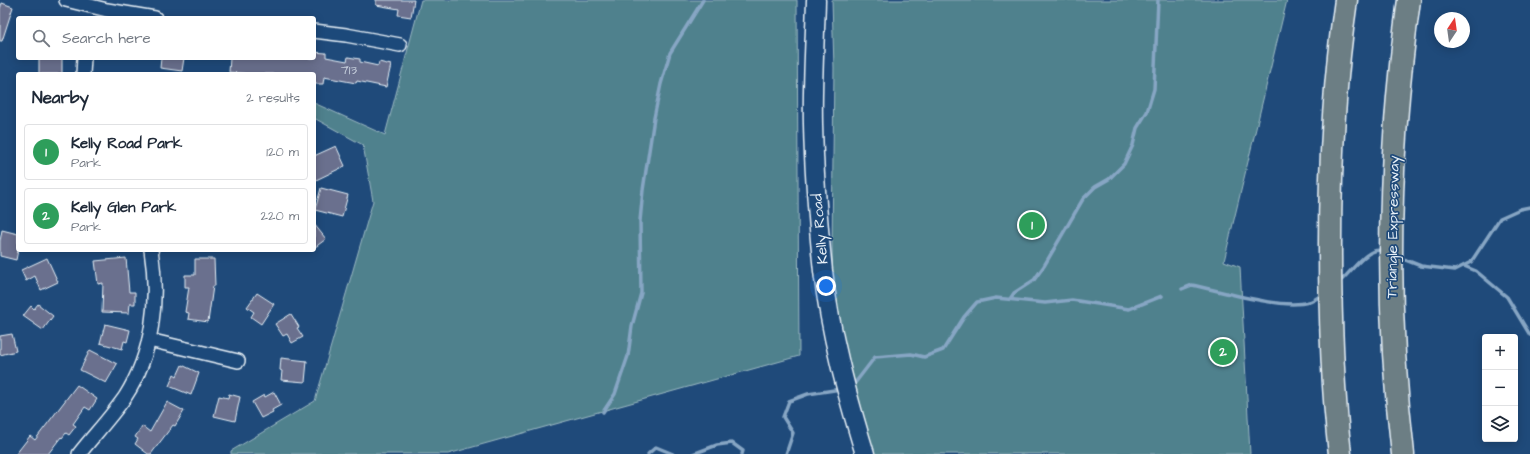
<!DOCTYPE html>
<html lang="en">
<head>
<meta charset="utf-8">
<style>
  :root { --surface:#fff; --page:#f6f6f7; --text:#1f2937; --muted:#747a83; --line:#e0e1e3; --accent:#845c67 }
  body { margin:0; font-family:"Architects Daughter",sans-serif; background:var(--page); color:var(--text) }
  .controls { position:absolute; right:12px; bottom:12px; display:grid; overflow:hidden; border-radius:4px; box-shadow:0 2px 10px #0003 }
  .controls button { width:36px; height:36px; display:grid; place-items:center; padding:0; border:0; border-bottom:1px solid var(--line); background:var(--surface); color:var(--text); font:20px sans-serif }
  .compass { position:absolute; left:1434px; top:12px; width:36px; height:36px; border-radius:50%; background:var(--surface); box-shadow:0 2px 10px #0003; rotate:13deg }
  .you { position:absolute; left:826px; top:286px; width:14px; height:14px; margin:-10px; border:3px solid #fff; border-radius:50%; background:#1a73e8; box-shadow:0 0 0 6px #1a73e833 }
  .badge { display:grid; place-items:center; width:26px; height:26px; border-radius:50%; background:var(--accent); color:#fff; font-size:13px; font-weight:700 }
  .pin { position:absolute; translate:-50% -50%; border:2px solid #fff; box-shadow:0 1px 4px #0006 }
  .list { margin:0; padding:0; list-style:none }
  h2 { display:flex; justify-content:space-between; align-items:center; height:52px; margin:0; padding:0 16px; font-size:17px }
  h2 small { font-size:13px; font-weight:400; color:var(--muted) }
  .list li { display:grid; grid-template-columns:26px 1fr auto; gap:12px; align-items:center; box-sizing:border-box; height:56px; margin:0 8px 8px; padding:0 8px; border:1px solid var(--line); border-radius:4px }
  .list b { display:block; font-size:15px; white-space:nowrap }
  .list p { margin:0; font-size:13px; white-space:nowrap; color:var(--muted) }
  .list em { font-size:13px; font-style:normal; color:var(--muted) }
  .icon { flex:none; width:22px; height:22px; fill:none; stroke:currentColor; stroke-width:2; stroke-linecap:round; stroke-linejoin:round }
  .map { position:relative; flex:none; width:1530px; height:454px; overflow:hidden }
  .search { position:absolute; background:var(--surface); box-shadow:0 2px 10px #0003; left:16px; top:16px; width:300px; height:44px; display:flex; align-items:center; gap:10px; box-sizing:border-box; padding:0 14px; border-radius:4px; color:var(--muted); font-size:15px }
  .panel { position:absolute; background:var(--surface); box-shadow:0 2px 10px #0003; left:16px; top:72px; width:300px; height:180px; border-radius:4px }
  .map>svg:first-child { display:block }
  .green { fill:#4f818d; stroke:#9cb9c2 }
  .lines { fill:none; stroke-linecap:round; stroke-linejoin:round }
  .stream { stroke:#87a6c4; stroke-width:3.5 }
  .building { fill:#6a708e; stroke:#e8f1f8 }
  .street-casing { stroke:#e8f1f8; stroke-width:16 }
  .secondary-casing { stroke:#e8f1f8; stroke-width:21 }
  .highway-casing { stroke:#e8f1f8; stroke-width:25 }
  .street { stroke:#1f4a7a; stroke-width:13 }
  .secondary { stroke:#1f4a7a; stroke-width:18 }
  .highway { stroke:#6c7e84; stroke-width:22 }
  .labels { text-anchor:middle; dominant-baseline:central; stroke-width:3.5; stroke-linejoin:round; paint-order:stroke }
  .number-label { font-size:13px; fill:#c8d1de }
  .street-label { font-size:15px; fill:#e8f1f8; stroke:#1f4a7a }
</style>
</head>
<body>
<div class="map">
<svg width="1530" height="454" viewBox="0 0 1530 454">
  <rect width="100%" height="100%" fill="#1f4a7a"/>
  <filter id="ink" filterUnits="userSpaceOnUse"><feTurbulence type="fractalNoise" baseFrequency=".025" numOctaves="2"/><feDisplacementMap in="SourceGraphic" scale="8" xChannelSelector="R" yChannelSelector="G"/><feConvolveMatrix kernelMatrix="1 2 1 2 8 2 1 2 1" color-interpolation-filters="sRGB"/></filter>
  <g filter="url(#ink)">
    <!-- green -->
    <g class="green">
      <polygon points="421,0 797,0 799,356 448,454 231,454 231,451 315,401 373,201 363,145 314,118 314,103 385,135"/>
      <polygon points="832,0 1287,0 1224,261 1240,267 1250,454 860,454 852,437 842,406 835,376 832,246 834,68"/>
    </g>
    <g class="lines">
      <!-- stream -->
      <g class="stream">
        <polyline points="1398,257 1421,266 1455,270 1471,262 1500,218 1520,209 1530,207"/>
        <polyline points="1464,266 1476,271 1507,297 1530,335"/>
        <path d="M1337,284C1350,275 1367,245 1383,251"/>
        <path d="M1182,289L1192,285C1221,291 1282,310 1309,302C1314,301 1318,297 1323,294"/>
        <polyline points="1010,299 1014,293 1034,280 1044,266 1083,199 1095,187 1109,179 1124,164 1133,145 1137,128 1147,112 1154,89 1158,0"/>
        <polyline points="855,383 875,357 911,354 924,357 943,350 964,317 977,302 996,298 1045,303 1072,300 1129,309 1162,296"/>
        <polyline points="603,412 615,394 628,356 632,326 641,293 640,221 643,190 654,118 661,84 670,53 703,0"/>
        <polyline points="648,454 656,447 673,454"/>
        <polyline points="693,454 717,445 732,443 743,451 742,454"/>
        <polyline points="786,454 793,433 783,417 789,401 808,394 841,389"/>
      </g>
    </g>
    <!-- building -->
    <g class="building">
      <polygon points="376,0 414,0 411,17 398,15 399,9 376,5"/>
      <polygon points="2,3 13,7 2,41 0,41 0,9"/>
      <polygon points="314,52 326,53 326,57 347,61 348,57 360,59 360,62 378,66 379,62 391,65 386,87 357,81 356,83 324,77 323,84 314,84 314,74 251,74 229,72 230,58 314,58"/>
      <rect x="39" y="58" width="23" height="16"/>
      <polygon points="161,58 184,58 182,71 160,68"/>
      <polygon points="336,146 345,166 314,181 314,156"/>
      <polygon points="321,188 348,195 342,217 315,210"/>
      <polygon points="314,224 326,239 314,248"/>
      <polygon points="2,230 18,234 18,250 16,260 0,256 0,241"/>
      <polygon points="47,258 58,282 41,290 35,276 26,281 21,270"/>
      <polygon points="126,258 129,292 135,292 135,304 130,304 129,313 102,312 103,283 98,284 95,261"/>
      <polygon points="195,259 214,259 215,286 213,286 208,322 188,319 189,313 185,312 189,287 185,287 185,275 195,275"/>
      <polygon points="257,293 274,304 261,324 251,317 254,312 247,307"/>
      <polygon points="38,304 53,316 43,330 23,316 31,306 34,309"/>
      <polygon points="291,314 299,327 297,328 303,337 292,343 287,334 283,336 275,324"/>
      <polygon points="105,324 130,330 127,342 124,341 122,349 100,343"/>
      <polygon points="12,334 16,351 0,355 0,336"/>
      <polygon points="90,350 117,364 106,383 80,370"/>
      <polygon points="281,358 307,361 305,382 281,380 282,371 280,370"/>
      <polygon points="182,365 199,373 191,395 169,386 174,374 177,376"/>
      <polygon points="77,385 97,399 90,410 85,407 73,424 76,426 69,435 66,433 62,438 61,437 48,454 16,454 30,436 35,440"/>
      <polygon points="274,392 281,405 272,410 273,412 261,418 252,402 264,395 265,397"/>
      <polygon points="229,394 240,397 235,421 214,416 219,396 228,398"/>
      <polygon points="167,402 184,411 175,426 173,425 151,454 148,454 135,444 138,439 135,437 142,426 150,432"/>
    </g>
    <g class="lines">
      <!-- street casing -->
      <g class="street-casing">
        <g id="street">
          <polyline points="66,0 107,10 155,18"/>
          <polyline points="314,31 346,35 400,45"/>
          <polyline points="83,74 84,58"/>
          <polyline points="149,340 238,361"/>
          <path d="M79,454C94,435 111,417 125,397C153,354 159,300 151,250"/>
        </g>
      </g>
      <!-- secondary casing -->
      <g class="secondary-casing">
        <path id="secondary" d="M816,0C815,41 812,83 813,124C814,173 818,223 823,271C830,333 847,395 865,454"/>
      </g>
      <!-- highway casing -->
      <g class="highway-casing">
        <g id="highway">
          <path d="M1340,454C1332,385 1330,315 1330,245C1330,164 1334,81 1346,0"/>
          <path d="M1403,454C1385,304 1388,150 1409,0"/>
        </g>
      </g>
      <!-- street -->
      <use href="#street" class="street"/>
      <!-- secondary -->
      <use href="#secondary" class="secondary"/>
      <!-- highway -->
      <use href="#highway" class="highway"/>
    </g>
  </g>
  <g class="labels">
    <!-- number labels -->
    <g class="number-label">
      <text x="349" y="70">713</text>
    </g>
    <!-- street labels -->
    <g class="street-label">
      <text transform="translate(1393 227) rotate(-89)">Triangle Expressway</text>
      <text transform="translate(820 229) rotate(-95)">Kelly Road</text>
    </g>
  </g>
</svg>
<div class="controls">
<button>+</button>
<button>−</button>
<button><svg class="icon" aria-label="layers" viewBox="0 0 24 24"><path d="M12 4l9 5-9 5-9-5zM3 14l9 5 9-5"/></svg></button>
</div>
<svg class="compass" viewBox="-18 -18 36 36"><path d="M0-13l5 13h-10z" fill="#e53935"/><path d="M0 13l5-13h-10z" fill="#747a83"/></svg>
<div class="you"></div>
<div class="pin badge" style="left:1032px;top:225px;background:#2e9e5b">1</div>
<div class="pin badge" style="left:1223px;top:352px;background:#2e9e5b">2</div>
<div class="search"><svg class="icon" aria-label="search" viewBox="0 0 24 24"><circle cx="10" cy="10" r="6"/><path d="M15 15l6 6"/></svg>Search here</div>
<section class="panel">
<h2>Nearby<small>2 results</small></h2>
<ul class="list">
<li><span class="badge" style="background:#2e9e5b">1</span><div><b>Kelly Road Park</b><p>Park</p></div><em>120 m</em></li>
<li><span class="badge" style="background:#2e9e5b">2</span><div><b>Kelly Glen Park</b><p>Park</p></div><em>220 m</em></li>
</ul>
</section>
</div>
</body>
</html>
